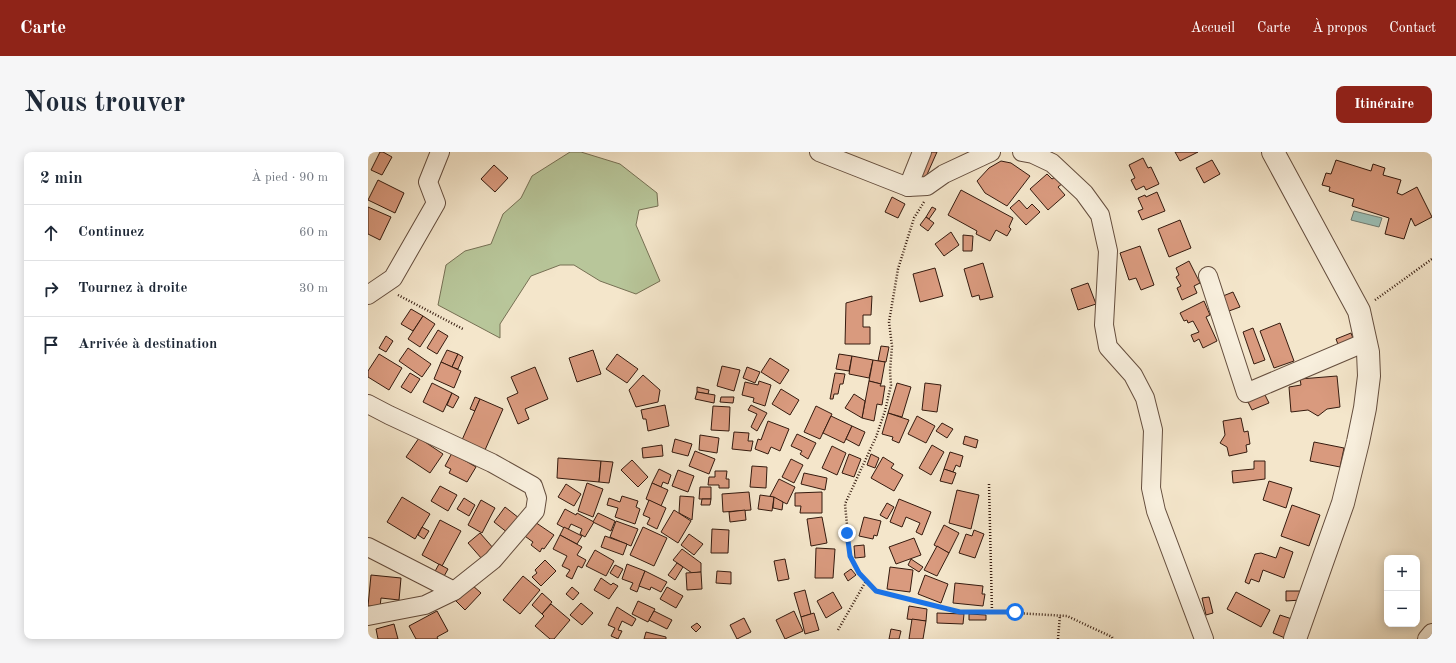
<!DOCTYPE html>
<html lang="fr">
<head>
<meta charset="utf-8">
<style>
  :root { --surface:#fff; --page:#f6f6f7; --text:#1f2937; --muted:#747a83; --line:#e0e1e3; --accent:#8f2418 }
  body { margin:0; font-family:"Old Standard TT",serif; background:var(--page); color:var(--text) }
  .controls { position:absolute; right:12px; bottom:12px; display:grid; overflow:hidden; border-radius:8px; box-shadow:0 2px 10px #0003 }
  .controls button { width:36px; height:36px; display:grid; place-items:center; padding:0; border:0; border-bottom:1px solid var(--line); background:var(--surface); color:var(--text); font:20px sans-serif }
  .stop { position:absolute; width:12px; height:12px; margin:-9px; border:3px solid #1a73e8; border-radius:50%; background:#fff }
  .stop.end { background:#1a73e8; border-color:#fff; box-shadow:0 1px 4px #0008 }
  .list { margin:0; padding:0; list-style:none }
  h2 { display:flex; justify-content:space-between; align-items:center; height:52px; margin:0; padding:0 16px; font-size:17px }
  h2 small { font-size:13px; font-weight:400; color:var(--muted) }
  .list li { display:grid; grid-template-columns:26px 1fr auto; gap:12px; align-items:center; box-sizing:border-box; height:56px; padding:0 16px; border-top:1px solid var(--line) }
  .list b { display:block; font-size:15px; white-space:nowrap }
  .list em { font-size:13px; font-style:normal; color:var(--muted) }
  .icon { flex:none; width:22px; height:22px; fill:none; stroke:currentColor; stroke-width:2; stroke-linecap:round; stroke-linejoin:round }
  .map { position:relative; flex:none; width:1064px; height:487px; overflow:hidden; border-radius:8px }
  header { display:flex; align-items:center; gap:24px; box-sizing:border-box; height:56px; padding:0 20px; background:var(--accent); color:#fff }
  header strong { font-size:19px }
  nav { display:flex; gap:22px; margin-inline-start:auto; font-size:14px }
  .intro { display:flex; align-items:center; justify-content:space-between; box-sizing:border-box; height:96px; padding:0 24px }
  h1 { margin:0; font-size:28px }
  .button { padding:10px 18px; border-radius:8px; background:var(--accent); color:#fff; font-size:14px; font-weight:700 }
  main { display:flex; gap:24px; padding:0 24px }
  aside { flex:1; background:var(--surface); border-radius:8px; box-shadow:0 2px 10px #0003 }
  .map>svg:first-child { display:block }
  .green { fill:#b8c69a; stroke:#767054 }
  .water { fill:#9cc0b7; stroke:#737e74 }
  .building { fill:#d99a7e; stroke:#351b0f }
  .lines { fill:none; stroke-linecap:round; stroke-linejoin:round }
  .minor-casing { stroke:#654e3e; stroke-width:20 }
  .tertiary-casing { stroke:#654e3e; stroke-width:24 }
  .path { stroke:#351b0f; stroke-width:2.5; stroke-dasharray:1 2; stroke-linecap:butt }
  .minor { stroke:#f8efdd; stroke-width:18 }
  .tertiary { stroke:#f8efdd; stroke-width:22 }
  .route { stroke:#1a73e8; stroke-width:5 }
</style>
</head>
<body>
<header>
<strong>Carte</strong>
<nav><a>Accueil</a><a>Carte</a><a>À propos</a><a>Contact</a></nav>
</header>
<div class="intro"><h1>Nous trouver</h1><a class="button">Itinéraire</a></div>
<main>
<aside>
<h2>2 min<small>À pied · 90 m</small></h2>
<ul class="list">
<li><svg class="icon" aria-label="ahead" viewBox="0 0 24 24"><path d="M12 20V5M6 11l6-6 6 6"/></svg><div><b>Continuez</b></div><em>60 m</em></li>
<li><svg class="icon" aria-label="right" viewBox="0 0 24 24"><path d="M7 20v-9h11M14 6l5 5-5 5"/></svg><div><b>Tournez à droite</b></div><em>30 m</em></li>
<li><svg class="icon" aria-label="arrive" viewBox="0 0 24 24"><path d="M6 21V4h12l-3 4 3 4H6"/></svg><div><b>Arrivée à destination</b></div></li>
</ul>
</aside>
<div class="map">
<svg width="1064" height="487" viewBox="0 0 1064 487">
  <rect width="100%" height="100%" fill="#f4e6cb"/>
  <filter id="stains"><feTurbulence type="fractalNoise" baseFrequency=".005" numOctaves="4"/><feColorMatrix values="0 0 0 0 .2 0 0 0 0 .09 0 0 0 0 .02 0 0 0 .5 -.17"/></filter>
  <radialGradient id="worn" r=".72"><stop offset=".6" stop-color="#630" stop-opacity="0"/><stop offset="1" stop-color="#630" stop-opacity=".3"/></radialGradient>
  <!-- green -->
  <polygon class="green" points="202,0 213,0 252,12 289,41 290,54 271,58 268,73 292,129 268,142 232,129 206,113 192,113 163,124 132,172 132,186 70,153 78,113 97,99 123,92 135,62 153,46 164,24"/>
  <!-- water -->
  <polygon class="water" points="986,59 1014,66 1011,75 983,68"/>
  <!-- building -->
  <g class="building">
    <polygon points="12,0 15,0 24,5 14,23 3,18"/>
    <polygon points="557,0 569,0 557,27 547,23"/>
    <polygon points="807,0 830,0 812,9"/>
    <polygon points="775,6 780,16 783,15 791,32 778,38 776,34 768,38 763,28 767,26 761,13"/>
    <polygon points="844,8 852,22 836,31 828,16"/>
    <polygon points="968,8 1003,19 1005,12 1017,16 1015,23 1033,28 1029,41 1034,43 1049,35 1064,65 1047,74 1043,66 1036,87 1017,82 1021,66 984,54 986,47 961,39 962,35 954,33 958,21 963,22"/>
    <polygon points="633,9 643,11 662,24 639,54 617,41 609,29 621,16"/>
    <polygon points="126,13 140,26 127,40 113,27"/>
    <polygon points="679,22 684,27 689,24 695,31 690,35 697,43 680,58 662,37"/>
    <polygon points="10,28 36,41 27,61 0,48"/>
    <polygon points="593,38 645,66 641,75 643,77 639,84 628,78 622,89 608,82 609,79 580,63"/>
    <polygon points="789,40 797,59 774,68 770,59 775,57 770,46 777,43 778,45"/>
    <polygon points="524,45 537,52 530,66 517,60"/>
    <polygon points="651,48 659,57 664,52 672,60 658,73 642,56"/>
    <polygon points="0,55 23,65 12,88 0,82"/>
    <polygon points="564,55 568,57 561,67 558,65"/>
    <polygon points="558,65 566,71 560,79 552,73"/>
    <polygon points="812,68 823,96 801,105 790,77"/>
    <polygon points="583,80 591,93 576,104 567,92"/>
    <polygon points="595,83 605,84 604,99 595,99"/>
    <polygon points="772,94 786,133 773,138 768,126 761,128 752,101"/>
    <polygon points="821,109 832,131 826,134 829,141 814,148 809,136 813,134 808,125 811,123 808,116"/>
    <polygon points="615,111 625,145 612,148 611,143 604,145 596,117"/>
    <polygon points="567,116 575,144 552,150 545,122"/>
    <polygon points="720,131 728,152 710,158 703,137"/>
    <polygon points="865,140 872,155 861,159 855,144"/>
    <polygon points="504,144 503,163 495,163 495,175 502,175 502,192 477,192 478,151"/>
    <polygon points="836,149 842,163 838,165 849,189 835,196 831,187 826,190 823,183 831,180 825,169 820,171 819,168 816,169 812,161"/>
    <polygon points="43,157 55,164 45,179 33,172"/>
    <polygon points="55,164 67,172 52,195 40,187"/>
    <polygon points="912,171 926,209 906,216 892,179"/>
    <polygon points="885,176 897,208 886,212 875,180"/>
    <polygon points="70,178 80,184 69,202 59,196"/>
    <polygon points="983,181 986,189 971,195 968,187"/>
    <polygon points="18,184 25,189 18,200 11,196"/>
    <polygon points="513,194 521,195 518,210 510,209"/>
    <polygon points="40,196 63,212 54,225 31,209"/>
    <polygon points="79,198 90,202 84,215 73,210"/>
    <polygon points="225,198 233,222 209,230 201,206"/>
    <polygon points="11,202 34,216 21,238 0,225 0,219"/>
    <polygon points="90,202 95,205 90,217 84,215"/>
    <polygon points="249,202 270,217 259,231 238,217"/>
    <polygon points="471,202 484,204 481,219 468,217"/>
    <polygon points="484,204 505,208 501,226 481,222"/>
    <polygon points="402,206 421,218 412,232 393,220"/>
    <polygon points="505,208 517,210 513,232 501,229"/>
    <polygon points="73,210 93,219 86,236 66,227"/>
    <polygon points="354,214 372,218 366,239 349,234"/>
    <polygon points="167,215 180,247 157,257 161,267 150,272 139,246 150,241 143,225"/>
    <polygon points="379,215 392,220 387,231 375,226"/>
    <polygon points="42,221 52,227 43,241 33,235"/>
    <polygon points="467,221 477,222 475,232 472,232 470,242 466,242 465,247 462,247"/>
    <polygon points="275,223 292,238 290,250 268,255 261,238"/>
    <polygon points="969,224 972,255 959,257 950,264 940,258 923,260 921,235 933,233 932,227"/>
    <polygon points="391,229 403,233 397,254 385,250 386,246 374,243 377,230 390,233"/>
    <polygon points="501,229 513,232 512,234 517,234 514,253 509,252 506,269 494,266"/>
    <polygon points="64,231 84,241 75,260 55,250"/>
    <polygon points="529,231 543,235 534,265 520,261"/>
    <polygon points="557,231 573,233 569,260 554,258"/>
    <polygon points="329,235 341,238 340,242 329,240"/>
    <polygon points="413,237 431,248 422,263 404,252"/>
    <polygon points="895,239 901,251 884,258 878,246"/>
    <polygon points="329,240 347,243 346,251 327,247"/>
    <polygon points="84,241 91,245 85,256 79,253"/>
    <polygon points="486,242 497,249 494,266 477,256"/>
    <polygon points="107,245 112,247 107,259 102,257"/>
    <polygon points="353,245 366,245 365,251 352,250"/>
    <polygon points="112,247 135,257 117,298 94,288"/>
    <polygon points="297,253 301,274 280,279 278,267 275,267 273,258"/>
    <polygon points="383,253 399,261 389,279 383,275 389,262 380,258"/>
    <polygon points="345,254 362,255 361,279 343,278"/>
    <polygon points="448,254 464,262 452,287 436,280"/>
    <polygon points="520,261 541,268 531,291 524,288 525,285 514,282"/>
    <polygon points="463,264 484,274 476,291 455,281"/>
    <polygon points="549,264 567,274 558,291 540,282"/>
    <polygon points="873,266 876,280 880,279 882,292 878,293 879,300 861,304 859,295 852,291 857,283 855,269"/>
    <polygon points="400,269 421,277 412,299 403,295 400,302 387,297 390,287 393,288"/>
    <polygon points="574,271 585,277 579,286 568,279"/>
    <polygon points="484,274 497,280 491,294 478,287"/>
    <polygon points="366,280 381,281 380,289 385,289 383,299 364,297"/>
    <polygon points="429,282 448,291 440,307 432,302 434,299 423,294"/>
    <polygon points="332,283 351,286 349,301 331,298"/>
    <polygon points="597,284 610,288 608,296 595,292"/>
    <polygon points="51,286 75,302 62,321 38,305"/>
    <polygon points="307,287 324,292 320,304 304,300"/>
    <polygon points="946,290 976,296 972,315 942,309"/>
    <polygon points="294,293 295,304 275,306 274,296"/>
    <polygon points="564,293 576,300 563,323 551,316"/>
    <polygon points="464,294 478,301 469,323 454,316"/>
    <polygon points="327,299 347,307 341,322 321,314"/>
    <polygon points="582,300 595,304 592,315 588,313 585,320 576,317"/>
    <polygon points="84,301 108,315 99,330 81,321 83,317 77,314"/>
    <polygon points="481,302 493,307 486,325 474,321"/>
    <polygon points="503,302 511,306 507,316 499,313"/>
    <polygon points="515,305 526,312 523,316 535,323 526,339 503,326"/>
    <polygon points="190,306 233,309 231,330 189,326"/>
    <polygon points="423,307 435,313 426,331 414,325"/>
    <polygon points="264,308 280,325 270,335 253,318"/>
    <polygon points="233,309 245,310 241,331 231,330"/>
    <polygon points="886,309 897,309 897,327 865,331 864,319 886,317"/>
    <polygon points="384,314 399,315 398,336 382,335"/>
    <polygon points="291,317 303,323 300,332 295,330 293,335 284,331"/>
    <polygon points="576,317 588,321 584,332 572,329"/>
    <polygon points="310,318 326,324 320,340 304,334"/>
    <polygon points="347,319 359,319 358,327 361,327 361,336 351,336 351,333 340,333 341,325 347,325"/>
    <polygon points="436,321 459,326 457,338 433,332"/>
    <polygon points="411,327 427,335 419,352 402,344"/>
    <polygon points="901,329 924,336 918,356 895,348"/>
    <polygon points="219,331 235,337 225,365 210,359"/>
    <polygon points="284,331 300,338 293,354 278,347"/>
    <polygon points="198,332 213,342 206,354 190,345"/>
    <polygon points="72,334 89,343 80,359 63,349"/>
    <polygon points="332,335 343,335 343,347 331,347"/>
    <polygon points="589,338 611,343 603,377 581,371"/>
    <polygon points="381,340 383,358 355,360 354,342"/>
    <polygon points="454,340 454,361 432,361 433,354 427,354 427,341"/>
    <polygon points="392,343 406,345 404,359 390,357"/>
    <polygon points="254,344 270,349 268,355 272,357 267,372 247,365 250,356 239,353 241,346 252,350"/>
    <polygon points="312,344 326,345 324,368 311,361"/>
    <polygon points="34,345 62,362 47,387 19,370"/>
    <polygon points="406,345 415,350 414,358 405,356"/>
    <polygon points="96,346 107,353 101,364 89,357"/>
    <polygon points="334,347 343,347 342,353 333,353"/>
    <polygon points="531,347 563,360 554,383 548,380 552,371 538,365 534,375 522,370"/>
    <polygon points="113,348 127,356 114,381 100,373"/>
    <polygon points="281,348 298,356 289,377 279,372 282,366 275,363"/>
    <polygon points="519,351 526,355 519,367 512,363"/>
    <polygon points="924,353 952,363 941,394 913,384"/>
    <polygon points="137,355 151,366 140,381 126,370"/>
    <polygon points="197,357 208,363 209,361 226,370 217,385 212,382 214,377 203,372 200,378 189,372"/>
    <polygon points="306,358 323,369 310,391 293,380"/>
    <polygon points="377,358 378,368 362,370 361,360"/>
    <polygon points="230,361 247,369 243,379 225,370"/>
    <polygon points="454,365 459,391 443,394 439,367"/>
    <polygon points="496,365 513,369 509,384 506,383 505,387 491,384"/>
    <polygon points="72,368 93,379 74,414 54,403"/>
    <polygon points="164,368 186,383 176,397 174,396 172,400 163,393 165,390 154,382"/>
    <polygon points="248,369 270,377 263,394 242,385"/>
    <polygon points="576,373 591,381 581,401 566,393"/>
    <polygon points="54,375 61,379 56,387 50,383"/>
    <polygon points="196,375 214,384 209,392 192,383"/>
    <polygon points="275,375 299,386 286,414 262,403"/>
    <polygon points="344,377 361,378 360,401 343,401"/>
    <polygon points="606,378 616,382 607,406 591,401 598,382 604,384"/>
    <polygon points="112,381 126,397 114,407 100,391"/>
    <polygon points="321,382 335,392 326,403 313,393"/>
    <polygon points="192,383 214,395 209,403 218,408 214,416 210,414 204,427 198,424 202,418 194,414 199,404 185,397"/>
    <polygon points="237,384 259,392 255,403 233,395"/>
    <polygon points="546,386 553,403 528,412 521,395"/>
    <polygon points="496,393 497,405 487,406 486,394"/>
    <polygon points="569,394 581,401 569,424 556,418"/>
    <polygon points="912,395 925,400 916,426 895,418 891,430 883,427 881,432 877,430 887,402 893,401 908,406"/>
    <polygon points="448,396 467,397 465,426 447,426"/>
    <polygon points="314,397 333,411 333,420 324,421 305,408"/>
    <polygon points="227,398 246,409 238,424 218,414"/>
    <polygon points="417,407 421,427 410,429 406,409"/>
    <polygon points="543,407 555,415 551,420 540,413"/>
    <polygon points="177,408 188,419 173,434 164,425 169,421 167,418"/>
    <polygon points="309,411 315,415 307,428 300,423"/>
    <polygon points="71,412 80,417 74,428 65,423"/>
    <polygon points="259,412 277,419 269,440 262,437 265,431 254,427"/>
    <polygon points="247,413 255,417 250,426 242,421"/>
    <polygon points="522,415 545,418 542,440 519,437"/>
    <polygon points="483,417 488,423 480,429 476,422"/>
    <polygon points="277,419 299,430 293,440 283,435 282,438 271,434"/>
    <polygon points="349,419 363,420 363,432 348,431"/>
    <polygon points="333,420 334,437 319,438 318,421"/>
    <polygon points="3,423 33,426 31,448 13,446 12,455 0,454"/>
    <polygon points="557,423 580,432 573,451 550,442"/>
    <polygon points="155,424 172,438 152,462 135,448"/>
    <polygon points="233,426 243,433 245,431 250,434 241,447 226,438"/>
    <polygon points="587,431 615,434 614,442 617,442 615,454 585,451"/>
    <polygon points="104,433 113,441 97,458 88,449"/>
    <polygon points="204,435 211,441 205,448 198,442"/>
    <polygon points="299,435 315,444 308,456 292,447"/>
    <polygon points="437,438 443,462 433,465 426,441"/>
    <polygon points="918,439 933,439 933,448 918,449"/>
    <polygon points="465,440 474,456 458,466 449,449"/>
    <polygon points="868,440 902,458 893,475 859,457"/>
    <polygon points="174,441 184,450 174,462 164,453"/>
    <polygon points="841,445 845,461 838,463 834,446"/>
    <polygon points="270,449 287,457 280,470 264,462"/>
    <polygon points="213,451 225,461 214,473 202,463"/>
    <polygon points="183,452 202,468 186,487 182,487 167,474 176,464 174,462"/>
    <polygon points="541,454 559,457 558,469 539,467"/>
    <polygon points="249,455 268,467 264,474 254,469 250,478 254,479 250,487 243,484 247,476 240,473"/>
    <polygon points="69,459 80,479 69,485 70,487 48,487 41,474"/>
    <polygon points="286,459 304,468 299,477 281,468"/>
    <polygon points="426,459 435,479 417,487 408,468"/>
    <polygon points="446,461 451,478 437,482 433,465"/>
    <polygon points="569,461 596,462 595,472 569,471"/>
    <polygon points="601,462 618,463 618,468 601,468"/>
    <polygon points="912,463 924,467 917,486 905,481"/>
    <polygon points="376,466 383,480 369,487 362,473"/>
    <polygon points="544,467 558,469 555,487 541,487"/>
    <polygon points="329,471 333,475 328,480 323,475"/>
    <polygon points="26,472 30,487 10,487 8,477"/>
    <polygon points="523,477 533,479 531,487 521,487"/>
    <polygon points="278,480 298,485 298,487 276,487"/>
  </g>
  <g class="lines">
    <!-- minor casing -->
    <g class="minor-casing">
      <g id="minor">
        <polyline points="451,0 540,35 559,34 576,22 623,0"/>
        <polyline points="654,0 665,2 684,11 716,41 732,63 740,99 736,173 740,195 765,223 777,246 785,278 783,336 788,359 836,487"/>
        <polyline points="540,35 554,0"/>
        <polyline points="840,124 878,241 998,190"/>
        <polyline points="0,143 25,126 68,51 60,30 72,0"/>
        <polyline points="0,252 21,263 124,311 165,334 169,346 167,359 125,408 86,439 0,395"/>
        <polyline points="0,464 57,453 86,439"/>
        <polyline points="1059,487 1064,481"/>
      </g>
    </g>
    <!-- tertiary casing -->
    <g class="tertiary-casing">
      <polyline id="tertiary" points="905,0 991,159 1000,200 1001,224 997,256 990,290 975,351 927,487"/>
    </g>
    <!-- path -->
    <g class="path">
      <polyline points="556,50 546,66 530,117 521,170 524,194 522,219 523,233 517,259 508,285 477,352 482,404 491,421 508,439 592,460 647,461 699,464 744,485 745,487"/>
      <polyline points="30,143 95,177"/>
      <polyline points="1007,148 1064,107"/>
      <polyline points="621,332 624,460"/>
      <polyline points="470,478 498,429"/>
      <polyline points="690,487 692,463"/>
    </g>
    <!-- minor -->
    <use href="#minor" class="minor"/>
    <!-- tertiary -->
    <use href="#tertiary" class="tertiary"/>
  </g>
  <g class="lines">
    <!-- route -->
    <polyline class="route" points="479,381 482,404 491,421 508,439 592,460 647,460"/>
  </g>
  <rect width="100%" height="100%" filter="url(#stains)"/>
  <rect width="100%" height="100%" fill="url(#worn)"/>
</svg>
<div class="controls">
<button>+</button>
<button>−</button>
</div>
<div class="stop" style="left:647px;top:460px"></div>
<div class="stop end" style="left:479px;top:381px"></div>
</div>
</main>
</body>
</html>
